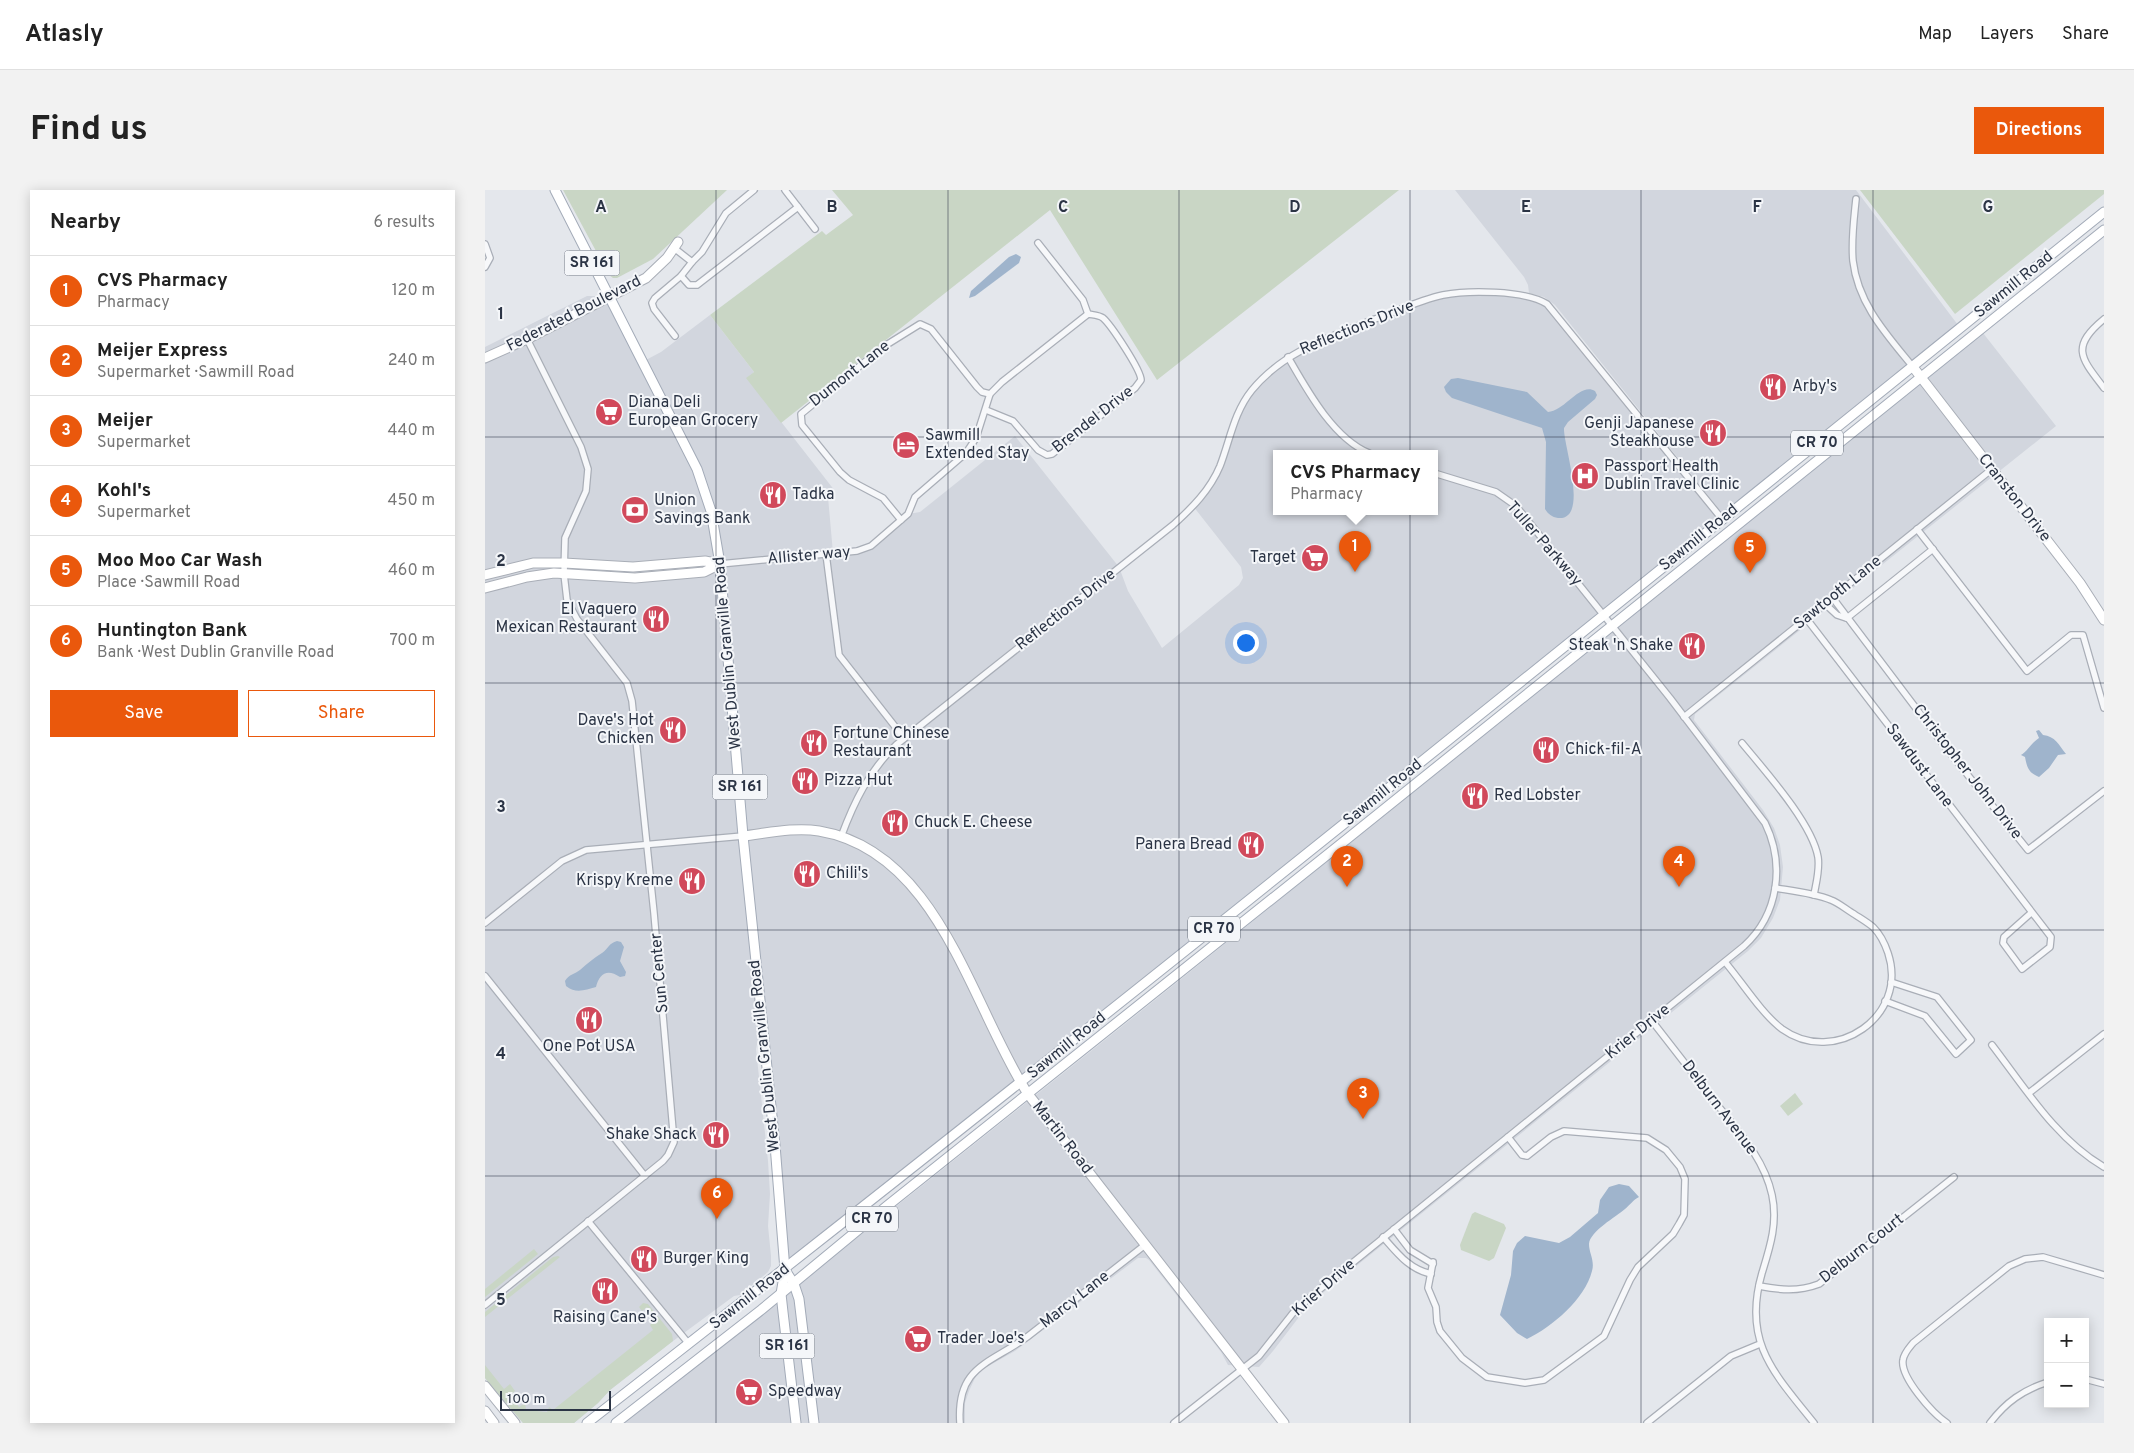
<!DOCTYPE html>
<html lang="en">
<head>
<meta charset="utf-8">
<style>
  :root { --surface:#fff; --page:#f2f2f2; --text:#222; --muted:#767676; --line:#e0e0e0; --accent:#ea580c }
  body { margin:0; font-family:Overpass,sans-serif; background:var(--page); color:var(--text) }
  .controls { position:absolute; right:15px; bottom:15px; display:grid; overflow:hidden; border-radius:0px; box-shadow:0 2px 12px #0003 }
  .controls button { width:45px; height:45px; display:grid; place-items:center; padding:0; border:0; border-bottom:1px solid var(--line); background:var(--surface); color:var(--text); font:25px sans-serif }
  .scale { position:absolute; left:15px; bottom:12px; width:111px; box-sizing:border-box; padding-left:5px; border:2px solid #2b3445; border-top:0; font-size:14px; line-height:18px; white-space:nowrap; color:#2b3445; -webkit-text-stroke:4px #f4f6f9; paint-order:stroke }
  .you { position:absolute; left:760px; top:452px; width:18px; height:18px; margin:-12px; border:4px solid #fff; border-radius:50%; background:#1a73e8; box-shadow:0 0 0 8px #1a73e833 }
  .badge { display:grid; place-items:center; width:32px; height:32px; border-radius:50%; background:var(--accent); color:#fff; font-size:16px; font-weight:700 }
  .pin { position:absolute; translate:-50% -41px; filter:drop-shadow(0 1px 2px #0008) }
  .pin::after { content:''; position:absolute; top:26px; width:18px; height:15px; background:inherit; clip-path:polygon(0 0,100% 0,50% 100%) }
  .popup { position:absolute; left:788px; top:260px; width:165px; height:65px; box-sizing:border-box; display:grid; place-content:center; border-radius:0px; background:var(--surface); filter:drop-shadow(0 1px 4px #0005); font-size:16px; white-space:nowrap; color:var(--muted) }
  .popup b { font-size:19px; color:var(--text) }
  .popup::after { content:''; position:absolute; left:50%; top:100%; margin-left:-10px; border:10px solid transparent; border-top-color:var(--surface) }
  .list { margin:0; padding:0; list-style:none }
  h2 { display:flex; justify-content:space-between; align-items:center; height:65px; margin:0; padding:0 20px; font-size:21px }
  h2 small { font-size:16px; font-weight:400; color:var(--muted) }
  .list li { display:grid; grid-template-columns:32px 1fr auto; gap:15px; align-items:center; box-sizing:border-box; height:70px; padding:0 20px; border-top:1px solid var(--line) }
  .list b { display:block; font-size:19px; white-space:nowrap }
  .list p { margin:0; font-size:16px; white-space:nowrap; color:var(--muted) }
  .list em { font-size:16px; font-style:normal; color:var(--muted) }
  .actions { display:flex; gap:10px; padding:15px 20px }
  .actions a { flex:1; padding:11px 0; border:1px solid var(--accent); border-radius:0px; text-align:center; font-size:18px; color:var(--accent) }
  .actions .main { background:var(--accent); color:#fff }
  .map { position:relative; flex:none; width:1619px; height:1233px; overflow:hidden; border-radius:0px }
  header { display:flex; align-items:center; gap:30px; box-sizing:border-box; height:70px; padding:0 25px; background:var(--surface); border-bottom:1px solid var(--line) }
  header strong { font-size:24px }
  nav { display:flex; gap:28px; margin-inline-start:auto; font-size:18px }
  .intro { display:flex; align-items:center; justify-content:space-between; box-sizing:border-box; height:120px; padding:0 30px }
  h1 { margin:0; font-size:35px }
  .button { padding:12px 22px; border-radius:0px; background:var(--accent); color:#fff; font-size:18px; font-weight:700 }
  main { display:flex; gap:30px; padding:0 30px }
  aside { flex:1; background:var(--surface); border-radius:0px; box-shadow:0 2px 12px #0003 }
  .map>svg:first-child { display:block }
  .built { fill:#d2d6de; fill-rule:evenodd }
  .green { fill:#c9d6c5 }
  .water { fill:#9fb4cc }
  .lines { fill:none; stroke-linecap:round; stroke-linejoin:round }
  .street-casing { stroke:#a9aeb7; stroke-width:8 }
  .secondary-casing { stroke:#a9aeb7; stroke-width:11 }
  .primary-casing { stroke:#a3abb8; stroke-width:11 }
  .street { stroke:#f7f8fa; stroke-width:5.5 }
  .secondary { stroke:#fff; stroke-width:9 }
  .primary { stroke:#fff; stroke-width:9 }
  .grid { fill:none; stroke:#2b3445; stroke-width:1; stroke-opacity:0.55 }
  .labels { text-anchor:middle; dominant-baseline:central; stroke-width:4; stroke-linejoin:round; paint-order:stroke }
  .shield { fill:#f4f6f9; stroke:#676e7b; stroke-width:1 }
  .shield-label { font-size:15px; font-weight:bold; fill:#2b3445 }
  .street-label { font-size:16px; fill:#2b3445; stroke:#f4f6f9 }
  .poi-label { font-size:16px; fill:#2b3445; stroke:#f4f6f9; text-anchor:start }
  .grid-label { font-size:16px; text-anchor:middle; font-weight:bold; fill:#2b3445; stroke:#f4f6f9; stroke-width:4; stroke-linejoin:round; paint-order:stroke }
</style>
</head>
<body>
<header>
<strong>Atlasly</strong>
<nav><a>Map</a><a>Layers</a><a>Share</a></nav>
</header>
<div class="intro"><h1>Find us</h1><a class="button">Directions</a></div>
<main>
<aside>
<h2>Nearby<small>6 results</small></h2>
<ul class="list">
<li><span class="badge">1</span><div><b>CVS Pharmacy</b><p>Pharmacy</p></div><em>120 m</em></li>
<li><span class="badge">2</span><div><b>Meijer Express</b><p>Supermarket · Sawmill Road</p></div><em>240 m</em></li>
<li><span class="badge">3</span><div><b>Meijer</b><p>Supermarket</p></div><em>440 m</em></li>
<li><span class="badge">4</span><div><b>Kohl's</b><p>Supermarket</p></div><em>450 m</em></li>
<li><span class="badge">5</span><div><b>Moo Moo Car Wash</b><p>Place · Sawmill Road</p></div><em>460 m</em></li>
<li><span class="badge">6</span><div><b>Huntington Bank</b><p>Bank · West Dublin Granville Road</p></div><em>700 m</em></li>
</ul>
<div class="actions"><a class="main">Save</a><a>Share</a></div>
</aside>
<div class="map">
<svg width="1619" height="1233" viewBox="0 0 1619 1233">
  <rect width="100%" height="100%" fill="#e4e7ec"/>
  <!-- built -->
  <g class="built">
    <polygon points="970,0 1371,0 1473,135 1238,324 1070,115 1059,107 1044,103 1043,95 1039,87"/>
    <path d="M1007,102L1057,111L1237,329L300,1080L276,835L271,859L283,971L285,1004L283,1036L286,1066V1076L283,1082L255,1105L249,1106L184,1154L125,1200L113,1213L89,1233H38L0,1188V157L102,106H124L159,171L176,162L225,125L269,182L262,188L350,301L343,307L348,363L382,358L423,324L435,322L530,246L634,377L643,401L677,458L754,395L758,388L756,377L708,316L729,287L749,232L767,200L812,162L957,105ZM791,263H949V321H791Z"/>
    <polygon points="1498,143 1571,236 1210,524 1209,530 1278,620 1289,638 1295,655 1298,677 1295,710 1288,728 1276,748 1263,761 824,1114 788,1161 774,1177 743,1175 736,1162 664,1070 661,1068 653,1068 530,1161 498,1179 490,1188 484,1201 480,1213 480,1233 139,1233 660,818"/>
  </g>
  <!-- green -->
  <g class="green">
    <polygon points="78,0 242,0 168,69 132,88 128,88 124,85"/>
    <polygon points="347,0 914,0 672,190 565,20 296,233 261,188 269,182 225,125 337,41 341,45 368,25"/>
    <polygon points="1375,0 1619,0 1619,4 1470,124"/>
    <polygon points="1310,903 1318,914 1303,926 1295,916"/>
    <polygon points="990,1022 1019,1034 1021,1038 1009,1068 1004,1071 976,1060 975,1055 987,1024"/>
    <polygon points="49,1059 53,1064 0,1107 0,1099"/>
    <polygon points="73,1066 75,1067 0,1127 0,1122 68,1067"/>
    <polygon points="158,1113 163,1114 187,1144 188,1151 125,1200 113,1213 89,1233 38,1233 0,1188 0,1175 19,1199 25,1194 30,1201 25,1205 34,1217 40,1213 41,1220 62,1222 64,1217 68,1220 168,1140 165,1135 171,1129 162,1117 157,1121 154,1117"/>
  </g>
  <!-- water -->
  <g class="water">
    <polygon points="531,64 536,67 534,73 490,106 484,108 486,101 524,67"/>
    <path d="M973,188L1042,202L1063,222C1080,221 1095,192 1110,201L1112,205L1110,209L1083,232L1079,238C1078,254 1105,331 1073,328C1067,327 1063,324 1060,319L1061,252L1057,238L967,208L961,202L959,197L966,189Z"/>
    <path d="M1554,540L1558,545C1570,546 1574,555 1581,564L1573,565L1564,578L1554,587C1544,583 1542,578 1540,567L1536,565C1543,561 1546,553 1554,548L1551,541Z"/>
    <path d="M132,751L136,752L139,757L135,771L141,782L140,786L135,787C122,778 114,784 111,797C100,800 91,804 81,796L80,791C84,784 90,784 95,780C103,773 109,768 117,763C123,759 124,753 132,751Z"/>
    <path d="M1134,994L1144,996L1154,1007C1148,1010 1145,1015 1140,1019C1131,1027 1105,1041 1104,1054C1104,1063 1110,1071 1107,1081C1100,1109 1067,1137 1042,1149L1032,1143L1015,1125L1026,1085L1028,1061L1032,1053L1040,1046L1074,1053L1085,1047L1113,1023L1115,1010L1124,997Z"/>
  </g>
  <g class="lines">
    <!-- street casing -->
    <g class="street-casing">
      <g id="street">
        <polyline points="300,0 330,39"/>
        <path d="M1371,9C1369,29 1366,50 1368,71C1373,114 1402,145 1428,177"/>
        <polyline points="0,54 5,68 0,77"/>
        <polyline points="189,58 207,72 196,86 170,108 167,113 169,119 190,146"/>
        <polyline points="207,72 217,62 241,23 269,0"/>
        <polyline points="196,86 204,95 212,95 313,17"/>
        <path d="M1619,129C1585,157 1596,168 1619,198"/>
        <path d="M803,167C822,200 848,248 884,263"/>
        <path d="M501,220L528,231L553,260L562,265L567,264L650,198L656,190C656,180 626,135 618,128C614,125 608,125 603,124L598,110L553,53"/>
        <polyline points="416,330 398,308 364,290 355,282 317,235 316,224 398,157 435,134 446,139 492,197 497,202 505,204"/>
        <polyline points="1432,339 1542,481 1586,445 1598,445 1619,518"/>
        <polyline points="341,364 354,465 419,548"/>
        <polyline points="235,374 372,361 386,356 423,324 430,307 481,263 491,248 505,204 517,192 603,124"/>
        <polyline points="1347,407 1461,558 1543,660 1619,601"/>
        <polyline points="1339,413 1352,425 1361,428"/>
        <polyline points="1321,428 1566,747 1565,757 1537,779 1518,753 1519,747 1546,723"/>
        <polyline points="1362,428 1448,359"/>
        <polyline points="1199,527 1507,279"/>
        <path d="M1257,553C1280,581 1327,633 1333,667C1335,680 1331,693 1329,705"/>
        <path d="M356,647C369,612 384,581 411,555L688,335C707,318 725,300 735,276C745,250 749,222 767,200C799,161 845,147 890,129C912,121 935,110 958,105C983,100 1039,100 1062,114L1237,329"/>
        <polyline points="0,733 77,671 101,660 258,646"/>
        <path d="M1240,772C1257,792 1276,823 1297,839C1350,877 1424,826 1403,763C1400,754 1395,744 1388,737C1382,732 1375,728 1369,724C1362,720 1354,713 1346,710C1329,703 1309,701 1290,698"/>
        <polyline points="0,786 160,986"/>
        <polyline points="1400,811 1440,826 1471,864 1486,850 1452,807 1406,792"/>
        <path d="M1167,831C1188,858 1209,885 1230,912C1253,941 1279,968 1287,1005C1293,1033 1285,1057 1277,1083C1257,1152 1289,1183 1329,1233"/>
        <path d="M1507,855C1540,898 1571,949 1619,977"/>
        <polyline points="1544,903 1619,844"/>
        <polyline points="103,1031 204,1154"/>
        <polyline points="909,1039 925,1060 948,1074"/>
        <path d="M898,1047C913,1064 924,1079 946,1084"/>
        <polyline points="948,1072 943,1098 951,1117 952,1132 955,1141 977,1168 1002,1187 1040,1193 1059,1190 1119,1146 1145,1090 1153,1077 1188,1044 1194,1034 1199,1025 1200,989 1195,977 1181,960 1162,948 1079,941 1066,947 1042,966 1037,965 1023,947"/>
        <path d="M1274,1096C1295,1100 1313,1102 1334,1094L1469,987"/>
        <polyline points="0,1115 178,971 183,965 189,952 169,723 147,511 142,493 92,429 82,410 79,384 80,348 101,301 103,279 96,257 42,149"/>
        <polyline points="1600,1189 1619,1194"/>
        <path d="M475,1233C471,1176 505,1174 542,1147L660,1055"/>
        <path d="M689,1233L774,1166L808,1123L824,1108L1259,756C1294,724 1300,674 1280,633L1185,508L1031,316L1011,302L949,283"/>
        <polyline points="1162,1233 1246,1166 1275,1154"/>
        <path d="M1462,1233C1448,1224 1415,1187 1418,1170C1419,1163 1424,1158 1428,1153L1524,1076L1540,1069L1558,1067L1619,1085"/>
        <path d="M1505,1233C1521,1212 1538,1200 1563,1192"/>
      </g>
    </g>
    <!-- secondary casing -->
    <g class="secondary-casing">
      <g id="secondary">
        <polyline points="0,168 42,149 161,88 182,68 193,52"/>
        <polyline points="1428,177 1595,393 1619,430"/>
        <polyline points="0,385 48,373 79,373 148,377 220,371 235,374"/>
        <polyline points="0,398 42,387 69,383 150,388 219,382 235,374"/>
        <path d="M258,646C283,643 310,637 334,641C454,661 486,816 543,904L799,1233"/>
        <polyline points="0,1196 30,1233"/>
        <polyline points="0,1221 9,1233"/>
      </g>
    </g>
    <!-- primary casing -->
    <g class="primary-casing">
      <g id="primary">
        <polyline points="70,0 212,279 226,321 235,374 258,646 290,955 300,1080 296,1104 298,1122 311,1233"/>
        <polyline points="300,1080 309,1094 314,1109 329,1233"/>
        <path d="M102,1233C613,835 1115,428 1619,22"/>
        <polyline points="131,1233 276,1120 402,1016 862,649 1619,40"/>
      </g>
    </g>
    <!-- street -->
    <use href="#street" class="street"/>
    <!-- secondary -->
    <use href="#secondary" class="secondary"/>
    <!-- primary -->
    <use href="#primary" class="primary"/>
  </g>
  <!-- grid -->
  <path class="grid" d="M231,0V1233M463,0V1233M694,0V1233M925,0V1233M1156,0V1233M1388,0V1233M0,247H1619M0,493H1619M0,740H1619M0,986H1619"/>
  <!-- icons -->
  <defs>
    <g id="restaurant-disc" transform="scale(1.4375)"><circle r="9.5" fill="#d1495b" stroke="#f4f6f9"/><path d="M-5-6h1v4h1v-4h1v4h1v-4h1v5L-1.5 .5V6h-2V.5L-5-1ZM5-6V6H3V1.5H1.5Q1.5-4 5-6Z" fill="#fff"/></g>
    <g id="supermarket-disc" transform="scale(1.4375)"><circle r="9.5" fill="#d1495b" stroke="#f4f6f9"/><path d="M-6-5.5h2.5l.6 2H6L4.5 2H-2.5L-4.4-4H-6ZM-1.5 3.2a1.3 1.3 0 1 0 .1 0ZM3 3.2a1.3 1.3 0 1 0 .1 0Z" fill="#fff"/></g>
    <g id="hotel-disc" transform="scale(1.4375)"><circle r="9.5" fill="#d1495b" stroke="#f4f6f9"/><path d="M-6-4.5h1.5V1H6V5H4.5V3h-9V5H-6ZM-4 0a1.8 1.8 0 1 1 3.6 0ZM.5 0V-2.5h3Q6-2.5 6 0Z" fill="#fff"/></g>
    <g id="hospital-disc" transform="scale(1.4375)"><circle r="9.5" fill="#d1495b" stroke="#f4f6f9"/><path d="M-5-5h3v3.5h4V-5h3V5h-3V1.5h-4V5h-3Z" fill="#fff"/></g>
    <g id="bank-disc" transform="scale(1.4375)"><circle r="9.5" fill="#d1495b" stroke="#f4f6f9"/><path d="M-6-4H6V4H-6ZM0-2.3a2.3 2.3 0 1 0 0 4.6a2.3 2.3 0 1 0 0-4.6Z" fill="#fff"/></g>
  </defs>
  <g fill-rule="evenodd">
    <use href="#restaurant-disc" x="1288" y="197"/>
    <use href="#supermarket-disc" x="124" y="222"/>
    <use href="#restaurant-disc" x="1228" y="243"/>
    <use href="#hotel-disc" x="421" y="255"/>
    <use href="#hospital-disc" x="1100" y="286"/>
    <use href="#restaurant-disc" x="288" y="305"/>
    <use href="#bank-disc" x="150" y="320"/>
    <use href="#supermarket-disc" x="830" y="368"/>
    <use href="#restaurant-disc" x="171" y="429"/>
    <use href="#restaurant-disc" x="1207" y="456"/>
    <use href="#restaurant-disc" x="188" y="540"/>
    <use href="#restaurant-disc" x="329" y="553"/>
    <use href="#restaurant-disc" x="1061" y="560"/>
    <use href="#restaurant-disc" x="320" y="591"/>
    <use href="#restaurant-disc" x="990" y="606"/>
    <use href="#restaurant-disc" x="410" y="633"/>
    <use href="#restaurant-disc" x="766" y="655"/>
    <use href="#restaurant-disc" x="322" y="684"/>
    <use href="#restaurant-disc" x="207" y="691"/>
    <use href="#restaurant-disc" x="104" y="830"/>
    <use href="#restaurant-disc" x="231" y="945"/>
    <use href="#restaurant-disc" x="159" y="1069"/>
    <use href="#restaurant-disc" x="120" y="1101"/>
    <use href="#supermarket-disc" x="433" y="1149"/>
    <use href="#supermarket-disc" x="264" y="1202"/>
  </g>
  <g class="labels">
    <!-- shield labels -->
    <g class="shield">
      <rect x="79.5" y="60.5" width="55" height="25" rx="4"/>
      <rect x="1306" y="240.5" width="52" height="25" rx="4"/>
      <rect x="227.5" y="584.5" width="55" height="25" rx="4"/>
      <rect x="703" y="726.5" width="52" height="25" rx="4"/>
      <rect x="361" y="1016.5" width="52" height="25" rx="4"/>
      <rect x="274.5" y="1143.5" width="55" height="25" rx="4"/>
    </g>
    <g class="shield-label">
      <text x="107" y="73">SR 161</text>
      <text x="1332" y="253">CR 70</text>
      <text x="255" y="597">SR 161</text>
      <text x="729" y="739">CR 70</text>
      <text x="387" y="1029">CR 70</text>
      <text x="302" y="1156">SR 161</text>
    </g>
    <!-- street labels -->
    <g class="street-label">
      <text transform="translate(1529 95) rotate(-39)">Sawmill Road</text>
      <text transform="translate(89 124) rotate(-27)">Federated Boulevard</text>
      <text transform="translate(872 138) rotate(-22)">Reflections Drive</text>
      <text transform="translate(365 184) rotate(-38)">Dumont Lane</text>
      <text transform="translate(608 230) rotate(-38)">Brendel Drive</text>
      <text transform="translate(1529 308) rotate(52)">Cranston Drive</text>
      <text transform="translate(1214 348) rotate(-39)">Sawmill Road</text>
      <text transform="translate(1059 354) rotate(49)">Tuller Parkway</text>
      <text transform="translate(324 366) rotate(-5)">Allister way</text>
      <text transform="translate(1353 403) rotate(-39)">Sawtooth Lane</text>
      <text transform="translate(581 420) rotate(-38)">Reflections Drive</text>
      <text transform="translate(243 463) rotate(-95)">West Dublin Granville Road</text>
      <text transform="translate(1434 576) rotate(53)">Sawdust Lane</text>
      <text transform="translate(1482 582) rotate(52)">Christopher John Drive</text>
      <text transform="translate(898 603) rotate(-39)">Sawmill Road</text>
      <text transform="translate(175 783) rotate(-95)">Sun Center</text>
      <text transform="translate(1153 842) rotate(-39)">Krier Drive</text>
      <text transform="translate(582 856) rotate(-39)">Sawmill Road</text>
      <text transform="translate(280 866) rotate(-96)">West Dublin Granville Road</text>
      <text transform="translate(1234 918) rotate(53)">Delburn Avenue</text>
      <text transform="translate(577 948) rotate(52)">Martin Road</text>
      <text transform="translate(1377 1059) rotate(-38)">Delburn Court</text>
      <text transform="translate(839 1098) rotate(-41)">Krier Drive</text>
      <text transform="translate(265 1107) rotate(-38)">Sawmill Road</text>
      <text transform="translate(590 1110) rotate(-38)">Marcy Lane</text>
    </g>
    <!-- poi labels -->
    <g class="poi-label">
      <text x="1307" y="197">Arby's</text>
      <text x="143" y="213">Diana Deli<tspan x="143" dy="18">European Grocery</tspan></text>
      <text x="1209" y="234" text-anchor="end">Genji Japanese<tspan x="1209" dy="18">Steakhouse</tspan></text>
      <text x="440" y="246">Sawmill<tspan x="440" dy="18">Extended Stay</tspan></text>
      <text x="1119" y="277">Passport Health<tspan x="1119" dy="18">Dublin Travel Clinic</tspan></text>
      <text x="307" y="305">Tadka</text>
      <text x="169" y="311">Union<tspan x="169" dy="18">Savings Bank</tspan></text>
      <text x="811" y="368" text-anchor="end">Target</text>
      <text x="152" y="420" text-anchor="end">El Vaquero<tspan x="152" dy="18">Mexican Restaurant</tspan></text>
      <text x="1188" y="456" text-anchor="end">Steak 'n Shake</text>
      <text x="169" y="531" text-anchor="end">Dave's Hot<tspan x="169" dy="18">Chicken</tspan></text>
      <text x="348" y="544">Fortune Chinese<tspan x="348" dy="18">Restaurant</tspan></text>
      <text x="1080" y="560">Chick-fil-A</text>
      <text x="339" y="591">Pizza Hut</text>
      <text x="1009" y="606">Red Lobster</text>
      <text x="429" y="633">Chuck E. Cheese</text>
      <text x="747" y="655" text-anchor="end">Panera Bread</text>
      <text x="341" y="684">Chili's</text>
      <text x="188" y="691" text-anchor="end">Krispy Kreme</text>
      <text x="104" y="857" text-anchor="middle">One Pot USA</text>
      <text x="212" y="945" text-anchor="end">Shake Shack</text>
      <text x="178" y="1069">Burger King</text>
      <text x="120" y="1128" text-anchor="middle">Raising Cane's</text>
      <text x="452" y="1149">Trader Joe's</text>
      <text x="283" y="1202">Speedway</text>
    </g>
  </g>
  <g class="grid-label">
    <text x="116" y="22">A</text>
    <text x="347" y="22">B</text>
    <text x="578" y="22">C</text>
    <text x="810" y="22">D</text>
    <text x="1041" y="22">E</text>
    <text x="1272" y="22">F</text>
    <text x="1503" y="22">G</text>
    <text x="16" y="129">1</text>
    <text x="16" y="376">2</text>
    <text x="16" y="622">3</text>
    <text x="16" y="869">4</text>
    <text x="16" y="1115">5</text>
  </g>
</svg>
<div class="controls">
<button>+</button>
<button>−</button>
</div>
<div class="scale">100 m</div>
<div class="you"></div>
<div class="pin badge" style="left:870px;top:382px">1</div>
<div class="popup"><b>CVS Pharmacy</b>Pharmacy</div>
<div class="pin badge" style="left:862px;top:697px">2</div>
<div class="pin badge" style="left:878px;top:929px">3</div>
<div class="pin badge" style="left:1194px;top:697px">4</div>
<div class="pin badge" style="left:1265px;top:383px">5</div>
<div class="pin badge" style="left:232px;top:1029px">6</div>
</div>
</main>
</body>
</html>
